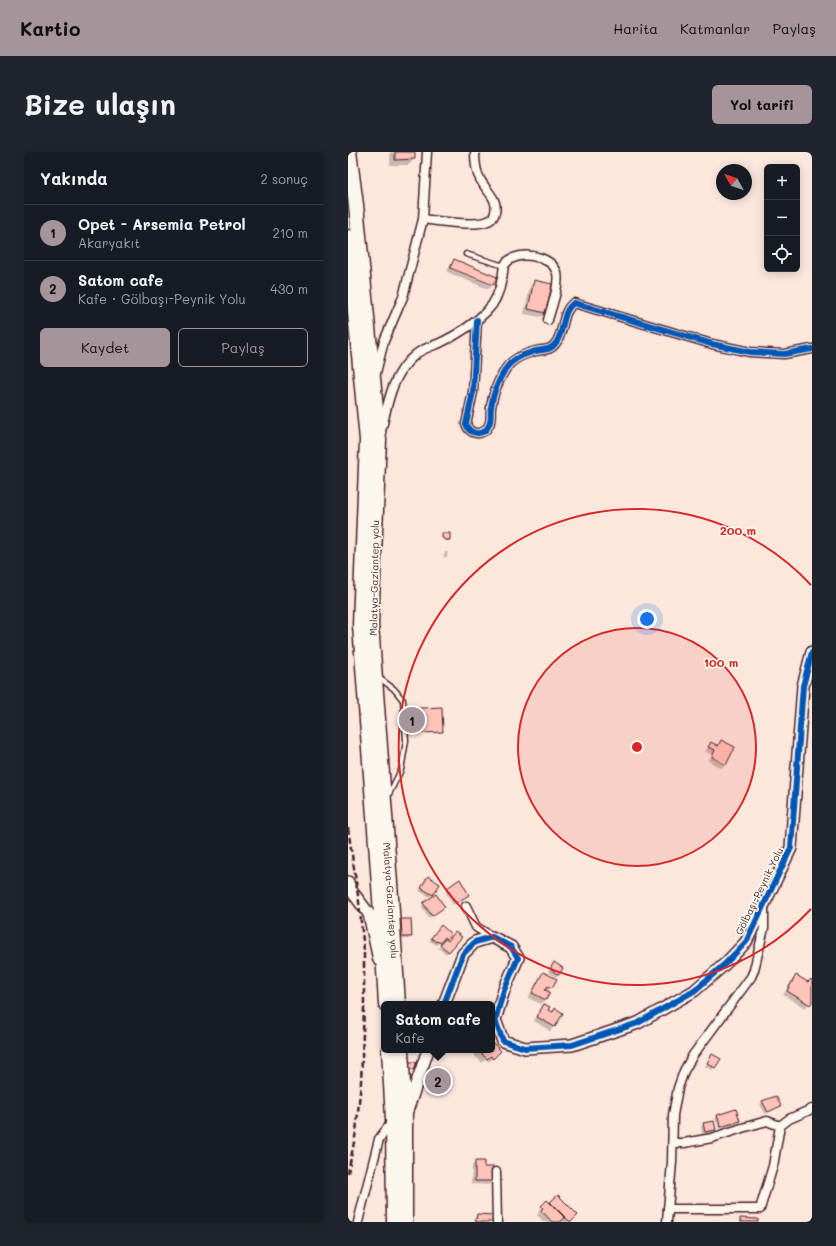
<!DOCTYPE html>
<html lang="tr">
<head>
<meta charset="utf-8">
<style>
  :root { --surface:#171b24; --page:#20242c; --text:#f1f3f6; --muted:#9ea1a6; --line:#363941; --accent:#a6949b }
  body { margin:0; font-family:Mali,sans-serif; background:var(--page); color:var(--text) }
  .controls { position:absolute; right:12px; top:12px; display:grid; overflow:hidden; border-radius:6px; box-shadow:0 2px 10px #0003 }
  .controls button { width:36px; height:36px; display:grid; place-items:center; padding:0; border:0; border-bottom:1px solid var(--line); background:var(--surface); color:var(--text); font:20px sans-serif }
  .compass { position:absolute; left:368px; top:12px; width:36px; height:36px; border-radius:50%; background:var(--surface); box-shadow:0 2px 10px #0003; rotate:310deg }
  .you { position:absolute; left:299px; top:467px; width:14px; height:14px; margin:-10px; border:3px solid #fff; border-radius:50%; background:#1a73e8; box-shadow:0 0 0 6px #1a73e833 }
  .badge { display:grid; place-items:center; width:26px; height:26px; border-radius:50%; background:var(--accent); color:#111; font-size:13px; font-weight:700 }
  .pin { position:absolute; translate:-50% -50%; border:2px solid #fff; box-shadow:0 1px 4px #0006 }
  .popup { position:absolute; left:33px; top:849px; width:114px; height:52px; box-sizing:border-box; display:grid; place-content:center; border-radius:6px; background:var(--surface); filter:drop-shadow(0 1px 3px #0005); font-size:13px; white-space:nowrap; color:var(--muted) }
  .popup b { font-size:15px; color:var(--text) }
  .popup::after { content:''; position:absolute; left:50%; top:100%; margin-left:-8px; border:8px solid transparent; border-top-color:var(--surface) }
  .list { margin:0; padding:0; list-style:none }
  h2 { display:flex; justify-content:space-between; align-items:center; height:52px; margin:0; padding:0 16px; font-size:17px }
  h2 small { font-size:13px; font-weight:400; color:var(--muted) }
  .list li { display:grid; grid-template-columns:26px 1fr auto; gap:12px; align-items:center; box-sizing:border-box; height:56px; padding:0 16px; border-top:1px solid var(--line) }
  .list b { display:block; font-size:15px; white-space:nowrap }
  .list p { margin:0; font-size:13px; white-space:nowrap; color:var(--muted) }
  .list em { font-size:13px; font-style:normal; color:var(--muted) }
  .actions { display:flex; gap:8px; padding:12px 16px }
  .actions a { flex:1; padding:9px 0; border:1px solid var(--accent); border-radius:6px; text-align:center; font-size:14px; color:var(--accent) }
  .actions .main { background:var(--accent); color:#111 }
  .icon { flex:none; width:22px; height:22px; fill:none; stroke:currentColor; stroke-width:2; stroke-linecap:round; stroke-linejoin:round }
  .map { position:relative; flex:none; width:464px; height:1070px; overflow:hidden; border-radius:6px }
  header { display:flex; align-items:center; gap:24px; box-sizing:border-box; height:56px; padding:0 20px; background:var(--accent); color:#111 }
  header strong { font-size:19px }
  nav { display:flex; gap:22px; margin-inline-start:auto; font-size:14px }
  .intro { display:flex; align-items:center; justify-content:space-between; box-sizing:border-box; height:96px; padding:0 24px }
  h1 { margin:0; font-size:28px }
  .button { padding:10px 18px; border-radius:6px; background:var(--accent); color:#111; font-size:14px; font-weight:700 }
  main { display:flex; gap:24px; padding:0 24px }
  aside { flex:1; background:var(--surface); border-radius:6px; box-shadow:0 2px 10px #0003 }
  .map>svg:first-child { display:block }
  .shadow { fill:#0003 }
  .building { fill:#fec3b9; stroke:#4a1f2b }
  .lines { fill:none; stroke-linecap:round; stroke-linejoin:round }
  .lane-casing { stroke:#4a1f2b; stroke-width:7 }
  .street-casing { stroke:#4a1f2b; stroke-width:11 }
  .secondary-casing { stroke:#4a1f2b; stroke-width:14 }
  .highway-casing { stroke:#4a1f2b; stroke-width:17 }
  .lane { stroke:#fbf7ec; stroke-width:4 }
  .street { stroke:#fbf7ec; stroke-width:8 }
  .secondary { stroke:#fbf7ec; stroke-width:11 }
  .highway { stroke:#fbf7ec; stroke-width:14 }
  .rail { stroke:#4a1f2b; stroke-width:2.5; stroke-dasharray:6 3; stroke-linecap:butt }
  .cycleway-casing { stroke:#fbf7ec; stroke-width:8 }
  .cycleway { stroke:#0057b8; stroke-width:6 }
  .ring { fill:none; stroke:#d62828; stroke-width:2 }
  .labels { text-anchor:middle; dominant-baseline:central; stroke-width:3.5; stroke-linejoin:round; paint-order:stroke }
  .street-label { font-size:10px; fill:#4a1f2b; stroke:#fbf7ec }
  .centre { fill:#d62828; stroke:#fbf7ec; stroke-width:2 }
  .ring-label { font-size:12px; text-anchor:middle; font-weight:bold; fill:#d62828; stroke:#fbf7ec; stroke-width:3.5; stroke-linejoin:round; paint-order:stroke }
</style>
</head>
<body>
<header>
<strong>Kartio</strong>
<nav><a>Harita</a><a>Katmanlar</a><a>Paylaş</a></nav>
</header>
<div class="intro"><h1>Bize ulaşın</h1><a class="button">Yol tarifi</a></div>
<main>
<aside>
<h2>Yakında<small>2 sonuç</small></h2>
<ul class="list">
<li><span class="badge">1</span><div><b>Opet - Arsemia Petrol</b><p>Akaryakıt</p></div><em>210 m</em></li>
<li><span class="badge">2</span><div><b>Satom cafe</b><p>Kafe · Gölbaşı-Peynik Yolu</p></div><em>430 m</em></li>
</ul>
<div class="actions"><a class="main">Kaydet</a><a>Paylaş</a></div>
</aside>
<div class="map">
<svg width="464" height="1070" viewBox="0 0 464 1070">
  <rect width="100%" height="100%" fill="#fce7dd"/>
  <filter id="ink" filterUnits="userSpaceOnUse"><feTurbulence type="fractalNoise" baseFrequency=".025" numOctaves="2"/><feDisplacementMap in="SourceGraphic" scale="8" xChannelSelector="R" yChannelSelector="G"/><feConvolveMatrix kernelMatrix="1 2 1 2 8 2 1 2 1" color-interpolation-filters="sRGB"/></filter>
  <g filter="url(#ink)">
    <!-- shadow -->
    <g class="shadow">
      <polygon points="42,0 66,0 66,7 61,13 42,13"/>
      <polygon points="100,116 144,134 140,137 99,120"/>
      <polygon points="187,129 203,133 197,161 193,165 176,162 182,134"/>
      <polygon points="95,382 101,388 100,389 96,389 93,386"/>
      <polygon points="97,400 100,400 99,405 95,405"/>
      <polygon points="54,559 94,579 55,582"/>
      <polygon points="373,589 378,612 373,616 360,609 364,603 357,599 363,591 368,594"/>
      <polygon points="80,725 84,743 82,745 71,739"/>
      <polygon points="112,729 117,745 105,753 97,739"/>
      <polygon points="76,752 93,757 81,766 73,754"/>
      <polygon points="53,768 63,784 60,787 51,787 51,771"/>
      <polygon points="91,777 102,782 96,788 99,790 112,785 98,802 90,796 96,789 94,787 89,793 81,789"/>
      <polygon points="206,812 210,822 208,825 200,820"/>
      <polygon points="195,821 203,835 199,839 201,841 197,848 193,852 180,846 191,826"/>
      <polygon points="448,824 460,831 464,829 464,848 457,856 435,843 444,828"/>
      <polygon points="196,853 199,858 204,861 208,857 207,874 202,879 186,869 192,857"/>
      <polygon points="144,891 151,899 141,910 138,907 134,911 123,900 125,898 144,898"/>
      <polygon points="364,903 371,907 364,918 357,914"/>
      <polygon points="83,920 97,939 93,944 78,943 78,924"/>
      <polygon points="415,950 432,954 429,956 417,962 412,952"/>
      <polygon points="369,964 391,969 388,972 371,977 367,966"/>
      <polygon points="356,972 367,978 364,980 354,982 353,974"/>
      <polygon points="128,1010 144,1029 140,1033 123,1032 124,1014"/>
      <polygon points="210,1044 222,1070 213,1070 212,1069 211,1070 196,1070 189,1063 191,1061 190,1059 199,1049 202,1052"/>
      <polygon points="129,1063 144,1070 126,1070 126,1066"/>
    </g>
    <!-- building -->
    <g class="building">
      <polygon points="47,0 67,0 67,7 47,8"/>
      <polygon points="106,107 149,125 145,133 102,116"/>
      <polygon points="186,128 204,132 198,161 180,157"/>
      <polygon points="94,381 102,381 102,388 97,388 94,385"/>
      <polygon points="94,555 95,580 56,582 55,557"/>
      <polygon points="373,588 387,595 378,613 364,605 367,598 360,595 363,590 370,594"/>
      <polygon points="80,724 92,732 85,743 73,736"/>
      <polygon points="112,727 121,743 108,751 99,736"/>
      <polygon points="88,742 97,755 84,764 75,751"/>
      <polygon points="53,767 63,767 64,785 54,785"/>
      <polygon points="93,773 103,782 99,787 97,785 92,791 89,789 88,790 83,786"/>
      <polygon points="107,780 114,785 101,800 92,793 97,787 100,789"/>
      <polygon points="206,810 215,816 211,823 202,817"/>
      <polygon points="195,820 209,827 204,836 200,834 197,838 202,840 198,848 184,841"/>
      <polygon points="448,823 460,830 463,827 464,828 464,850 462,853 439,839"/>
      <polygon points="196,852 202,855 200,858 205,860 207,856 215,861 207,875 189,865"/>
      <polygon points="144,890 153,899 145,907 143,904 139,907 130,898 144,898"/>
      <polygon points="364,902 373,907 367,916 359,911"/>
      <rect x="61" y="910" width="7" height="7"/>
      <polygon points="82,919 99,919 98,940 81,939"/>
      <polygon points="428,944 433,954 420,960 414,949"/>
      <polygon points="388,957 392,969 373,975 369,963"/>
      <polygon points="366,969 368,978 357,980 355,971"/>
      <polygon points="127,1009 136,1009 136,1015 146,1015 145,1029 127,1029"/>
      <polygon points="210,1043 230,1063 223,1070 222,1070 202,1050"/>
      <polygon points="199,1048 217,1066 212,1070 204,1070 193,1058 195,1056 193,1054"/>
      <polygon points="129,1062 146,1063 145,1070 128,1070"/>
      <polygon points="392,1066 410,1067 410,1070 392,1070"/>
    </g>
    <g class="lines">
      <!-- lane casing -->
      <g class="lane-casing">
        <g id="lane">
          <polyline points="118,102 156,114"/>
          <polyline points="30,525 46,537 55,548 58,589 53,618 40,644"/>
        </g>
      </g>
      <!-- street casing -->
      <g class="street-casing">
        <g id="street">
          <path d="M75,67C90,69 127,75 140,69C148,66 149,55 146,48C142,40 136,35 132,27C128,20 127,8 127,0"/>
          <path d="M129,168L125,240L118,272C122,284 136,284 141,273C144,267 142,261 143,255C145,242 150,229 157,218C163,207 176,202 188,199C196,197 202,199 207,192C217,181 213,159 226,151L364,192L402,200L436,202L464,197"/>
          <polyline points="28,221 36,189 55,145 75,67 79,0"/>
          <path d="M34,276C40,249 45,221 67,203C73,197 84,194 92,191C109,183 126,172 139,159C148,150 152,138 154,126C155,123 155,118 156,114C165,97 204,102 209,121C212,134 203,156 200,168"/>
          <polyline points="118,754 128,775 144,785"/>
          <polyline points="432,974 441,967 464,957"/>
          <polyline points="148,1020 149,1070"/>
          <polyline points="320,1057 412,1057 425,1014 432,974 419,969 394,976 364,986 336,991 325,991"/>
          <polyline points="10,1070 31,987 44,970"/>
          <polyline points="319,1070 324,1010 325,963 330,936 336,919 345,903 403,825 406,818 416,776 416,754"/>
        </g>
      </g>
      <!-- secondary casing -->
      <g class="secondary-casing">
        <g id="secondary">
          <polyline points="0,730 2,737 21,762 31,808"/>
          <polyline points="96,852 115,802 127,790 144,785 163,795 170,806 156,838 147,868 155,889 177,896 224,893 290,871 346,839 378,811 398,790 443,696 455,534 464,500"/>
          <polyline points="58,962 80,898"/>
        </g>
      </g>
      <!-- highway casing -->
      <g class="highway-casing">
        <g id="highway">
          <path id="s1" d="M1,0L8,53L31,288L23,472L43,745L50,852"/>
          <polyline points="0,85 19,288 12,473 32,746 38,852"/>
          <polyline points="41,898 45,967 46,1070"/>
          <polyline points="53,898 57,967 57,1070"/>
        </g>
      </g>
      <!-- lane -->
      <use href="#lane" class="lane"/>
      <!-- street -->
      <use href="#street" class="street"/>
      <!-- secondary -->
      <use href="#secondary" class="secondary"/>
      <!-- highway -->
      <use href="#highway" class="highway"/>
      <!-- rail -->
      <polyline class="rail" points="0,676 11,750 16,799 16,856 13,930 8,980 0,1021"/>
      <!-- cycleway casing -->
      <g class="cycleway-casing">
        <g id="cycleway">
          <path d="M129,168L125,240L118,272C122,284 136,284 141,273C144,267 142,261 143,255C145,242 150,229 157,218C163,207 176,202 188,199C196,197 202,199 207,192C217,181 213,159 226,151L364,192L402,200L436,202L464,197"/>
          <polyline points="96,852 115,802 127,790 144,785 163,795 170,806 156,838 147,868 155,889 177,896 224,893 290,871 346,839 378,811 398,790 443,696 455,534 464,500"/>
        </g>
      </g>
      <!-- cycleway -->
      <use href="#cycleway" class="cycleway"/>
    </g>
  </g>
  <!-- distance rings -->
  <circle cx="289" cy="595" r="119" fill="#d62828" fill-opacity=".12"/>
  <g class="ring">
    <circle cx="289" cy="595" r="119"/>
    <path d="M463 757A238 238 0 1 1 463 433"/>
  </g>
  <g class="labels">
    <!-- street labels -->
    <g class="street-label">
      <text transform="translate(26 426) rotate(-89)">Malatya-Gaziantep yolu</text>
      <text transform="translate(411 739) rotate(-64)">Gölbaşı-Peynik Yolu</text>
      <text stroke="none"><textPath href="#s1" startOffset="751">Malatya-Gaziantep yolu</textPath></text>
    </g>
  </g>
  <circle cx="289" cy="595" r="6" class="centre"/>
  <g class="ring-label">
    <text x="390" y="383">200 m</text>
    <text x="373" y="515">100 m</text>
  </g>
</svg>
<div class="controls">
<button>+</button>
<button>−</button>
<button><svg class="icon" aria-label="locate" viewBox="0 0 24 24"><circle cx="12" cy="12" r="6"/><path d="M12 2v4M12 18v4M2 12h4M18 12h4"/></svg></button>
</div>
<svg class="compass" viewBox="-18 -18 36 36"><path d="M0-13l5 13h-10z" fill="#e53935"/><path d="M0 13l5-13h-10z" fill="#9ea1a6"/></svg>
<div class="you"></div>
<div class="pin badge" style="left:64px;top:568px">1</div>
<div class="pin badge" style="left:90px;top:929px">2</div>
<div class="popup"><b>Satom cafe</b>Kafe</div>
</div>
</main>
</body>
</html>
